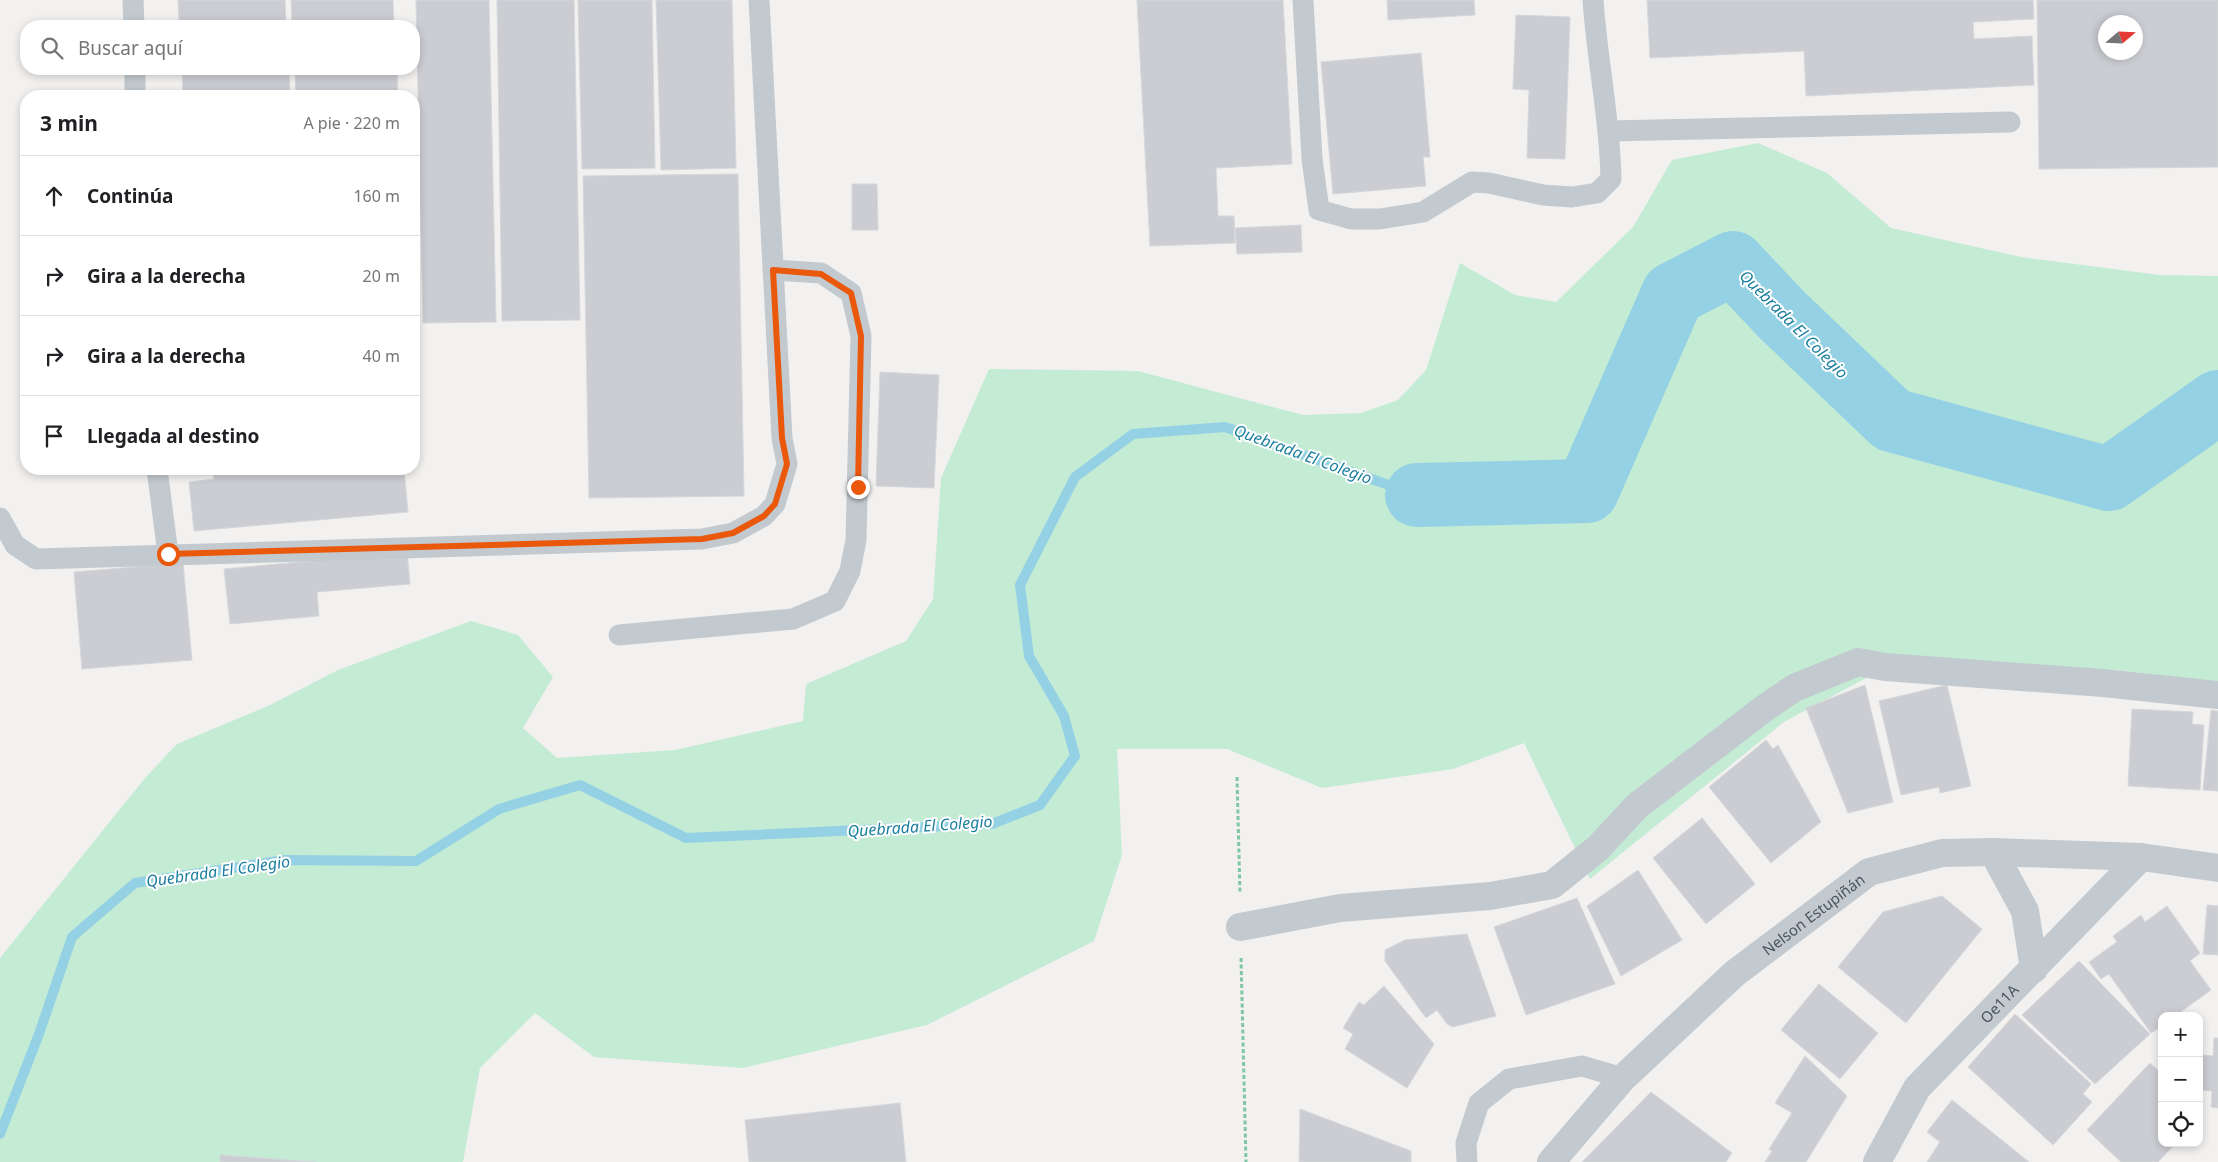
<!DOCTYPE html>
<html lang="es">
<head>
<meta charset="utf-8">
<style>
  :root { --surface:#fff; --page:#f6f6f6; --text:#202124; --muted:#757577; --line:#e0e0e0 }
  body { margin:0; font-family:"Noto Sans",sans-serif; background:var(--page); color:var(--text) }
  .controls { position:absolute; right:15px; bottom:15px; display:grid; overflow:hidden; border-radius:10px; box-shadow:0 2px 8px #0003 }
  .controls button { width:45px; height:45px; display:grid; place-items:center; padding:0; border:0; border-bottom:1px solid var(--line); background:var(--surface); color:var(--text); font:25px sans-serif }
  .compass { position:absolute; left:2098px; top:15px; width:45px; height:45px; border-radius:50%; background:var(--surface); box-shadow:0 2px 8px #0003; rotate:71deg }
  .stop { position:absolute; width:15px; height:15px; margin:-11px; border:4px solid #ea580c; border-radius:50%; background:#fff }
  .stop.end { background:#ea580c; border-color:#fff; box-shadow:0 1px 5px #0008 }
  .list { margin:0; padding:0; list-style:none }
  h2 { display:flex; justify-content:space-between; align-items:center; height:65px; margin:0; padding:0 20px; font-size:21px }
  h2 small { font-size:16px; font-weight:400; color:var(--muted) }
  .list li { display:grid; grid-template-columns:32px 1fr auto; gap:15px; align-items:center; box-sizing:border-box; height:80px; padding:0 20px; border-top:1px solid var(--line) }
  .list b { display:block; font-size:19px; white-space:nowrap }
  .list em { font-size:16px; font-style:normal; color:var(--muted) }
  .icon { flex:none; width:28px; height:28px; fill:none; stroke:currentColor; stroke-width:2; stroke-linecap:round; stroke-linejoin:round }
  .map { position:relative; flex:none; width:2218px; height:1162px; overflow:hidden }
  .search { position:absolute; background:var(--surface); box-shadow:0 2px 8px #0003; left:20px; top:20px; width:400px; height:55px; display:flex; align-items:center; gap:12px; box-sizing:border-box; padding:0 18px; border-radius:20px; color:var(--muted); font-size:19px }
  .panel { position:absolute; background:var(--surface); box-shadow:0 2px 8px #0003; left:20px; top:90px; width:400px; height:385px; border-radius:20px }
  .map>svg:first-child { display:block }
  .green { fill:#c4ebd4 }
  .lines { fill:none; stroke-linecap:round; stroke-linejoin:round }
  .stream { stroke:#95d1e4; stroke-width:10 }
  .river { stroke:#95d1e4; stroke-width:64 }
  .building { fill:#cbcdd2; stroke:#d5d7db; fill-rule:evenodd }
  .path { stroke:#7fc6a5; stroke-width:3; stroke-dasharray:4 2.5; stroke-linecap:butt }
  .service { stroke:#c2cad0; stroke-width:21 }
  .pedestrian { stroke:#c2cad0; stroke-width:28 }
  .minor { stroke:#c2cad0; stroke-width:28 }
  .route { stroke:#ea580c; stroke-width:6 }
  .labels { text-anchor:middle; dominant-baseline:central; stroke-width:4; stroke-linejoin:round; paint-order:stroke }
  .street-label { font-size:15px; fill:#4a535c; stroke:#fff }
  .water-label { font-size:16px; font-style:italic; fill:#1b7f9e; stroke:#fff }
</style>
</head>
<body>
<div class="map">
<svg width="2218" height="1162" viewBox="0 0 2218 1162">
  <rect width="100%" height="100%" fill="#f2f1f0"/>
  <!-- green -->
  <polygon class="green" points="1758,143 1827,173 1891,228 2021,257 2160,275 2218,276 2218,682 2116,670 1900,660 1784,722 1590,879 1524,743 1453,769 1322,788 1227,749 1117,749 1122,855 1094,941 927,1025 743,1068 594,1057 535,1013 480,1068 463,1162 0,1162 0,958 145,778 177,744 268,706 338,670 471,621 518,635 553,677 523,728 557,758 675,750 803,721 806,684 906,641 933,599 941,478 989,369 1138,371 1303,415 1361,413 1398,400 1426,370 1460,263 1515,295 1556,302 1633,227 1672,160"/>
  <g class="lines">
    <!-- stream -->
    <polyline class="stream" points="0,1134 39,1034 72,937 135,883 284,860 416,861 499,809 580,785 686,838 992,824 1040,805 1075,756 1064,716 1029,656 1020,585 1075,477 1133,434 1225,427 1417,495"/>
    <!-- river -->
    <polyline class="river" points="1417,495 1587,491 1673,294 1733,263 1782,315 1892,420 2109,479 2218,402"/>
  </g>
  <!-- building -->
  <g class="building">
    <polygon points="178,0 285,0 286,26 179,26"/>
    <polygon points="291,0 393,0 394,26 292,26"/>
    <polygon points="416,0 489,0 496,322 423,323"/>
    <polygon points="497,0 574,0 580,320 502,321"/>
    <polygon points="578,0 652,0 655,168 582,169"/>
    <polygon points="656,0 732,0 736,168 661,170"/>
    <polygon points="1137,0 1283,0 1292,164 1216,168 1218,216 1234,216 1235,243 1150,246"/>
    <polygon points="1387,0 1474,0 1475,15 1388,20"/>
    <polygon points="1647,0 2033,0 2034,19 1973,22 1974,39 2032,36 2034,85 1806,96 1804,51 1650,58"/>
    <path d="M2037,0H2218V167L2039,169ZM2106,22H2136V52H2106Z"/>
    <polygon points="1516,15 1570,17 1565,159 1527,158 1529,90 1513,89"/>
    <polygon points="1421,53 1430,157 1423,157 1426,186 1333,194 1321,62"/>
    <polygon points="182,69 289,69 290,96 183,96"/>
    <polygon points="295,69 397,69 398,96 296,96"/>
    <polygon points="738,174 744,496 589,498 583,176"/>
    <polygon points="852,184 877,184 878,230 852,230"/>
    <polygon points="1301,225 1302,252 1237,254 1235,228"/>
    <polygon points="880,372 939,375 934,488 876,486"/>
    <polygon points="213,469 404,469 408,512 194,531 189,482 214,479"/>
    <polygon points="407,552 410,584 317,592 319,616 230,624 224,569"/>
    <polygon points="183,563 192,660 82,669 74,572"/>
    <polygon points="1865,685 1893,802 1848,813 1806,708"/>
    <polygon points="1947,685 1971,786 1940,793 1939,787 1901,795 1879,701"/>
    <polygon points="2132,709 2193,712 2192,724 2204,725 2200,790 2128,786"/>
    <polygon points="2211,710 2218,711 2218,791 2203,790"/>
    <polygon points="1766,740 1773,749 1778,745 1821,822 1771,863 1709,787"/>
    <polygon points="1702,818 1755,884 1706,924 1653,858"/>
    <polygon points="1638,870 1682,940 1621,976 1587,906"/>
    <polygon points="1942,896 1982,929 1906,1023 1838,967 1883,912"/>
    <polygon points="1577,898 1615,984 1526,1015 1494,927"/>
    <polygon points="2207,905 2218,906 2218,955 2203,954"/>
    <polygon points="2167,906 2200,953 2190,961 2211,990 2175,1016 2162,1016 2162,1026 2151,1033 2109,974 2101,979 2089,962 2117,942 2113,936 2141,915 2145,922"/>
    <polygon points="1467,934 1496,1016 1453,1027 1447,1024 1437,1010 1426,1018 1385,961 1385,950 1405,940"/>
    <polygon points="2079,961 2150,1034 2095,1084 2022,1015"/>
    <polygon points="1819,984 1878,1033 1840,1079 1781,1030"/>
    <polygon points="1384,986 1434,1044 1407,1088 1345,1049 1353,1034 1343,1028 1359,1002 1364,1005"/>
    <polygon points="2015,1014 2091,1084 2083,1094 2092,1102 2053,1145 1968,1067"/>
    <polygon points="2214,1038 2218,1038 2218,1108 2211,1107 2212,1091 2200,1090 2203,1055 2213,1056"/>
    <polygon points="1805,1056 1847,1096 1806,1162 1765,1162 1772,1151 1769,1149 1792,1113 1775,1103"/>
    <polygon points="2150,1063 2162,1074 2162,1143 2176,1143 2158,1162 2121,1162 2087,1130"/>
    <polygon points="1651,1092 1732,1153 1726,1162 1582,1162"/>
    <polygon points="1952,1100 2029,1162 1927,1162 1940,1142 1927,1132"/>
    <polygon points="900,1103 906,1162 749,1162 745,1120"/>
    <polygon points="1300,1109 1411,1151 1411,1162 1299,1162"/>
    <polygon points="220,1155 316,1162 220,1162"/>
  </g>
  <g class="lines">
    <!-- path -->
    <g class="path">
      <polyline points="1237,777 1240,894"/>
      <polyline points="1241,958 1246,1162"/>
    </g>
    <!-- service -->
    <g class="service">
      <polyline points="133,0 134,26"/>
      <path d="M1303,0L1312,159L1319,210L1351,219H1380L1423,212L1472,182L1489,183L1543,195L1572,197L1597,193L1611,179C1610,119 1597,60 1593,0"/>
      <polyline points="135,69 135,96"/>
      <polyline points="1609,131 2010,122"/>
      <polyline points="157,469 168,554"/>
      <polyline points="0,518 15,545 36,559 702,539 733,533 764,516 775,504 787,464 782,438 759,0"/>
      <polyline points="619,635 793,619 835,601 850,571 856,540 861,336 851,293 821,273 773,270"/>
      <polyline points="1467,1162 1466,1143 1479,1103 1509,1079 1582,1066 1623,1078"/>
    </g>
    <!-- pedestrian -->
    <polyline class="pedestrian" points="1240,927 1340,908 1490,896 1552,885 1598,848 1637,806 1762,710 1794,688 1858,662 1885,667 2103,683 2218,695"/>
    <!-- minor -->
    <g class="minor">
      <polyline points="1993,852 2025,911 2034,969"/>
      <path id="s1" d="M1551,1162L1623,1078L1734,974L1869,872L1942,853L1993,852L2141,857L2218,868"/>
      <path id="s2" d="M1877,1162L1917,1088L2141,857"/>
    </g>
  </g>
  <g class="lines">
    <!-- route -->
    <polyline class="route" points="168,554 702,539 733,533 764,516 775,504 787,464 782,438 773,270 821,274 851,293 861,336 858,487"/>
  </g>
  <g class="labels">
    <!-- street labels -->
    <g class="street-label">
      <text stroke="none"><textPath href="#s1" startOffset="362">Nelson Estupiñán</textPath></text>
      <text stroke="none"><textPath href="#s2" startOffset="202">Oe11A</textPath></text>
    </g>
    <!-- water labels -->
    <g class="water-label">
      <text transform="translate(1794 324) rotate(45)">Quebrada El Colegio</text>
      <text transform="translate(1303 454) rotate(20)">Quebrada El Colegio</text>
      <text transform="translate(920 826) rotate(-4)">Quebrada El Colegio</text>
      <text transform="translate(218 871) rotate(-8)">Quebrada El Colegio</text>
    </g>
  </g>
</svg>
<div class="controls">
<button>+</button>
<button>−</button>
<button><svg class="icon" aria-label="locate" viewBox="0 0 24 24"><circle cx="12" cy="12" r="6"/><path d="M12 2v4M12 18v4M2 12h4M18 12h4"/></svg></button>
</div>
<svg class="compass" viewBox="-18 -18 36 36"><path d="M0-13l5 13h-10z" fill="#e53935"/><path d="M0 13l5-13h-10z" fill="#757577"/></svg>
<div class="stop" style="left:168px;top:554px"></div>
<div class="stop end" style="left:858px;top:487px"></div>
<div class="search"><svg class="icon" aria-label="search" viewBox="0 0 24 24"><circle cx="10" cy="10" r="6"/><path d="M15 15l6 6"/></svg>Buscar aquí</div>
<section class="panel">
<h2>3 min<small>A pie · 220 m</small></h2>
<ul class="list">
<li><svg class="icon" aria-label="ahead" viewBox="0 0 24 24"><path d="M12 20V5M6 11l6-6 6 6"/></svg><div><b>Continúa</b></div><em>160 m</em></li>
<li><svg class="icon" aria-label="right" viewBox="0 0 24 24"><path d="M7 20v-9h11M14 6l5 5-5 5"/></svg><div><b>Gira a la derecha</b></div><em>20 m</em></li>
<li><svg class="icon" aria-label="right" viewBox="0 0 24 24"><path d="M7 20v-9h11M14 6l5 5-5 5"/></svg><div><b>Gira a la derecha</b></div><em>40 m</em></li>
<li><svg class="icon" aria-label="arrive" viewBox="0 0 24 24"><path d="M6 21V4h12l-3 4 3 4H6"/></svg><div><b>Llegada al destino</b></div></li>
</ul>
</section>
</div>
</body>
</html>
